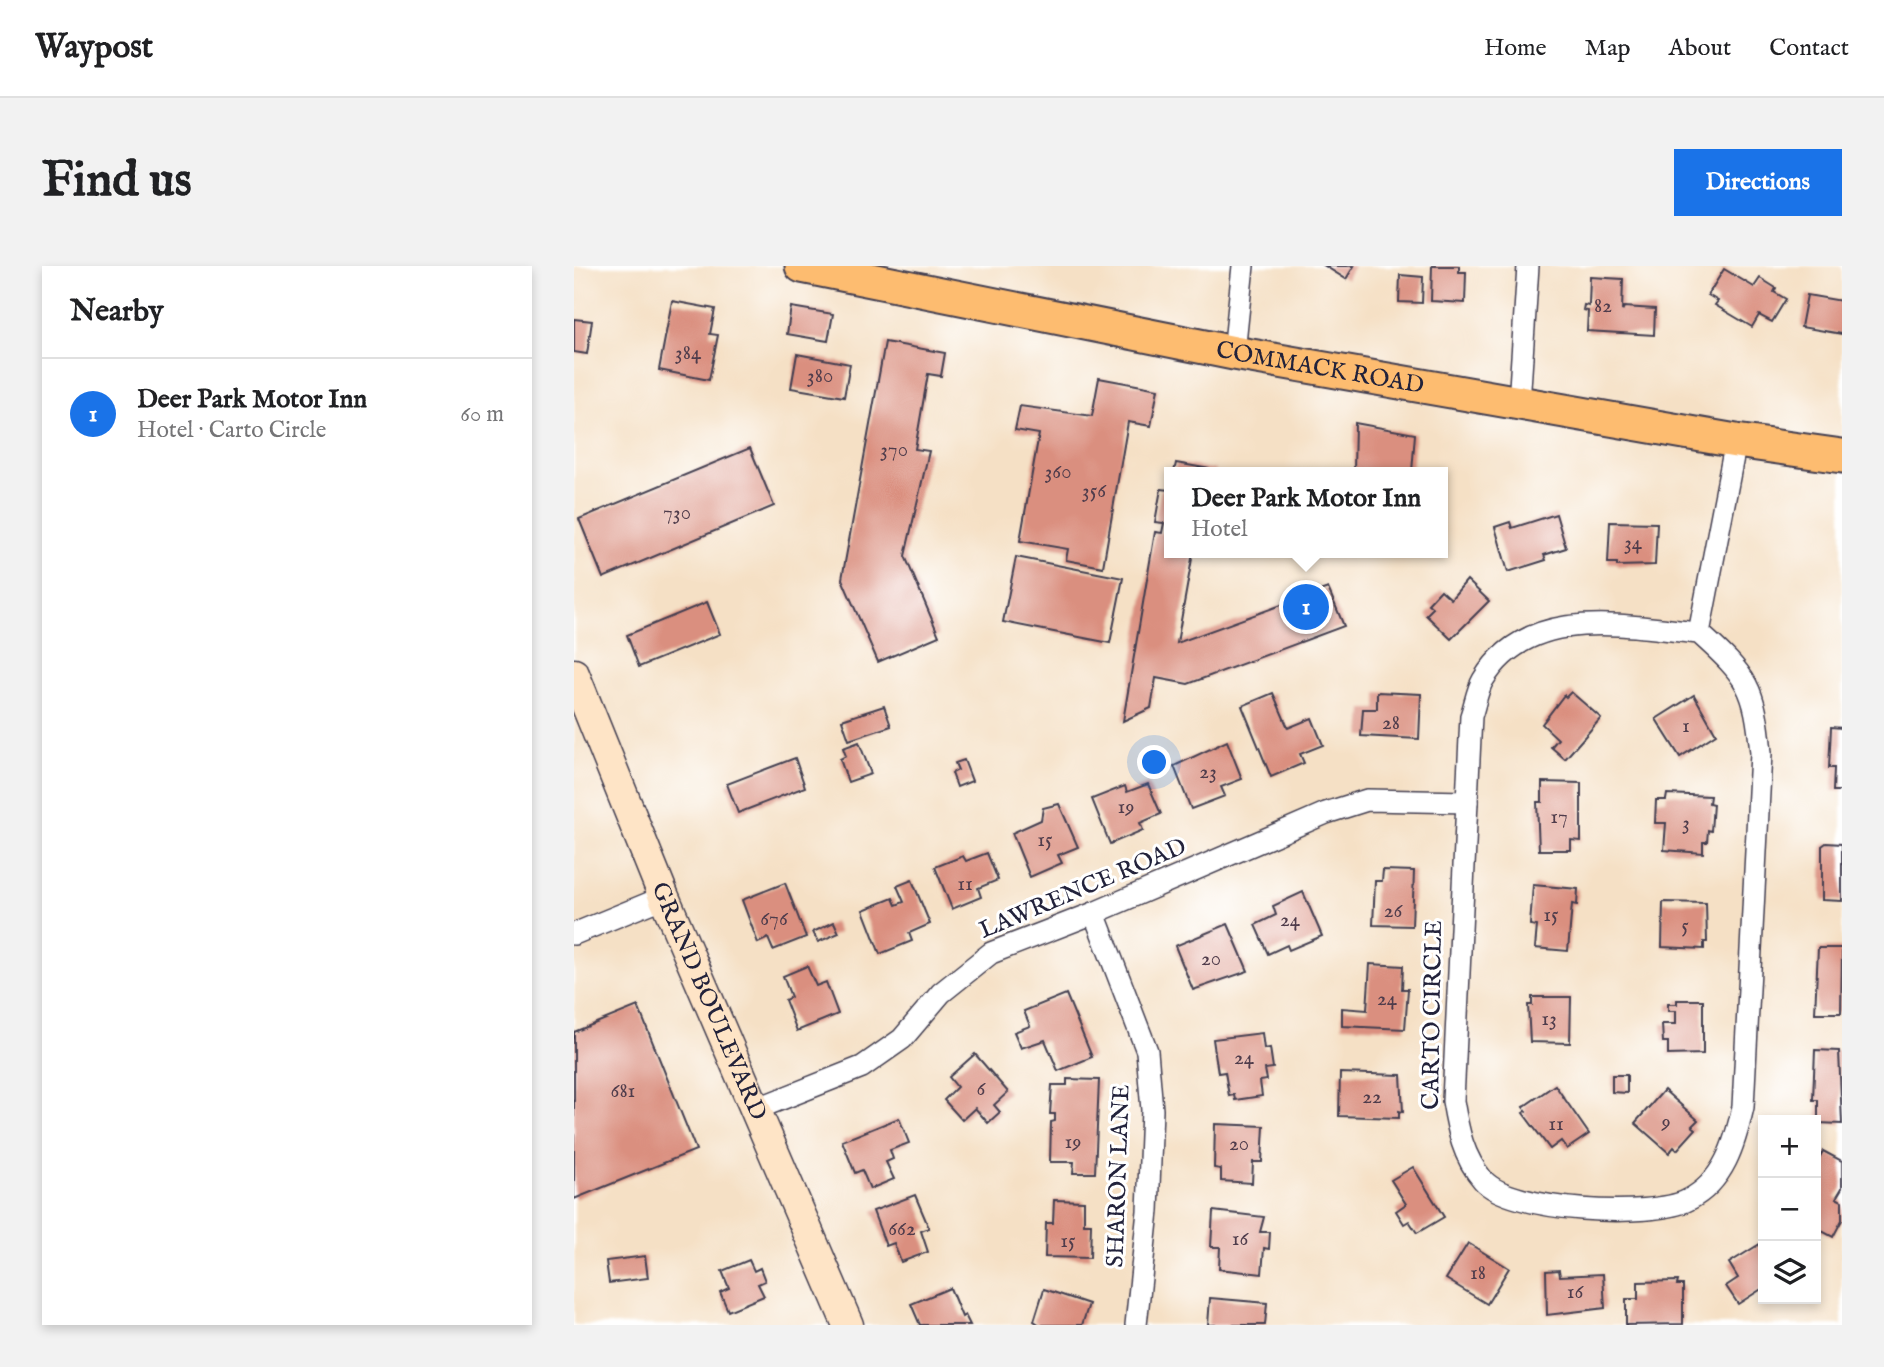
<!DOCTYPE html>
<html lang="en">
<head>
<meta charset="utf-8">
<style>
  :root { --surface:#fff; --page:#f2f2f2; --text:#202124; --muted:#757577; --line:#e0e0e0; --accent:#1a73e8 }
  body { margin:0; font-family:"IM FELL English",serif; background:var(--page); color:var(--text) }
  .controls { position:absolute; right:21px; bottom:21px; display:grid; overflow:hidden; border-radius:0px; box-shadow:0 4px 10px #0003 }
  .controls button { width:63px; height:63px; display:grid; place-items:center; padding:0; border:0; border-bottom:2px solid var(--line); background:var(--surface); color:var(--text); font:35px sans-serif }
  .you { position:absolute; left:581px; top:497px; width:24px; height:24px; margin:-18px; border:5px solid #fff; border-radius:50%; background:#1a73e8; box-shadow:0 0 0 10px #1a73e833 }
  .badge { display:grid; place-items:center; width:46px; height:46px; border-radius:50%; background:var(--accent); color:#fff; font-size:23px; font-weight:700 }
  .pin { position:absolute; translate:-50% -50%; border:4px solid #fff; box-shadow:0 2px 7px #0006 }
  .popup { position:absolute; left:590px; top:201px; width:284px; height:91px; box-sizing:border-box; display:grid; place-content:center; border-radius:0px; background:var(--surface); filter:drop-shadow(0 2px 5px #0005); font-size:23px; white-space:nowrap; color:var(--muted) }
  .popup b { font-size:26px; color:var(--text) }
  .popup::after { content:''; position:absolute; left:50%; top:100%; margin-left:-14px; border:14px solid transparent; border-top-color:var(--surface) }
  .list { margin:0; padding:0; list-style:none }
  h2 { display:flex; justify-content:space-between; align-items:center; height:91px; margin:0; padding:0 28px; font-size:30px }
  h2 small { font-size:23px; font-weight:400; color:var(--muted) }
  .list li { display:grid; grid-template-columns:46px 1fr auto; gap:21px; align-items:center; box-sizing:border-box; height:112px; padding:0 28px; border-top:2px solid var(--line) }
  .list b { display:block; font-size:26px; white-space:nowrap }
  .list p { margin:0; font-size:23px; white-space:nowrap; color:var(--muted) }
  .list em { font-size:23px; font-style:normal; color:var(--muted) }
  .icon { flex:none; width:38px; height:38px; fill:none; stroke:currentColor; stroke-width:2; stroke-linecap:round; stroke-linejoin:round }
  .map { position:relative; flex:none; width:1268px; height:1059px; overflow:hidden; border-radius:0px }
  header { display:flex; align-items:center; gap:42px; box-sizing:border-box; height:98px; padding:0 35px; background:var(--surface); border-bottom:2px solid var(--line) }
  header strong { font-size:33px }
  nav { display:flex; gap:38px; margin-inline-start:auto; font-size:24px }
  .intro { display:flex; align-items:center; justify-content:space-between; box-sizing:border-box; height:168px; padding:0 42px }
  h1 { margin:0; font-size:49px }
  .button { padding:18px 32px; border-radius:0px; background:var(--accent); color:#fff; font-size:24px; font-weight:700 }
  main { display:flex; gap:42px; padding:0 42px }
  aside { flex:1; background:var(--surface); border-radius:0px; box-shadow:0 4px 10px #0003 }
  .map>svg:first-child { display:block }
  .building { fill:#da8f7f }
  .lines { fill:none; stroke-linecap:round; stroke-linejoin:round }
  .street-casing { stroke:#423e50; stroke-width:24 }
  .secondary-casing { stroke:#423e50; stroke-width:33 }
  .primary-casing { stroke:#423e50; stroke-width:37 }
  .street { stroke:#fff; stroke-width:21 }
  .secondary { stroke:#fee4c6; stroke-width:30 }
  .primary { stroke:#fdbc70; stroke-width:33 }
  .labels { text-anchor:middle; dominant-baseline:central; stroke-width:6; stroke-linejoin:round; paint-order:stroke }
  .number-label { font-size:21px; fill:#503d4c }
  .street-label { font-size:24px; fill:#22223b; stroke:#fff }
</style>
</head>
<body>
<header>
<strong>Waypost</strong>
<nav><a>Home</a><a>Map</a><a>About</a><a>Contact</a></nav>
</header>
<div class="intro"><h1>Find us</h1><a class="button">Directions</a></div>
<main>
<aside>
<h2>Nearby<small></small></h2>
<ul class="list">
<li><span class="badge">1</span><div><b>Deer Park Motor Inn</b><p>Hotel · Carto Circle</p></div><em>60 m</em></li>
</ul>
</aside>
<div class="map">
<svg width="1268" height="1059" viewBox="0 0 1268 1059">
  <rect width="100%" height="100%" fill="#fff"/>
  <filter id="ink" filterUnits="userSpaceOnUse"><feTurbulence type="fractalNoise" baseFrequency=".0143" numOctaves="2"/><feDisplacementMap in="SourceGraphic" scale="14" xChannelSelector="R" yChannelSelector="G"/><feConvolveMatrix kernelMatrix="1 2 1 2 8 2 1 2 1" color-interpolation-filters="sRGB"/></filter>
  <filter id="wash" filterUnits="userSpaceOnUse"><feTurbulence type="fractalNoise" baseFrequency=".00686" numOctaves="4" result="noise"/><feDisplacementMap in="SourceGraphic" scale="28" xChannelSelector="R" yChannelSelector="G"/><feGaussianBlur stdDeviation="1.57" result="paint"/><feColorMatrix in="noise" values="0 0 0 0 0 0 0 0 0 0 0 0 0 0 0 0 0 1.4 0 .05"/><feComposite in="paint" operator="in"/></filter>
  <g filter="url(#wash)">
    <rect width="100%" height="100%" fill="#f5e0c5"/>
    <g id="blocks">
      <!-- building -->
      <g class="building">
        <polygon points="751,0 780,0 772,13"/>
        <polygon points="858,0 885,0 885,6 892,6 891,37 857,35"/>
        <polygon points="1150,3 1180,21 1186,12 1202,22 1200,26 1212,33 1198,56 1185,49 1178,61 1141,39 1144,35 1134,29"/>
        <polygon points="826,9 849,11 848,37 825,36"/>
        <polygon points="1016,11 1049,13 1048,45 1050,41 1081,43 1080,69 1013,65 1014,45 1009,44 1010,39 1015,40"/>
        <polygon points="1233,29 1268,35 1268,68 1227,61"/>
        <polygon points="98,35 141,43 136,68 144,69 135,114 85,104"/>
        <polygon points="217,41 259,48 254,75 213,68"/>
        <polygon points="0,53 18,55 13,88 0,86"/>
        <polygon points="311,76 371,87 367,110 354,108 341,183 355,185 331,290 365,370 304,396 268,313"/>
        <polygon points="223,88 276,98 270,131 217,122"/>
        <polygon points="525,112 584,123 577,160 554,156 529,301 492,294 494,283 446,275 465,168 441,164 446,140 518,150"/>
        <polygon points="781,157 841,168 838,206 780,206"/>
        <polygon points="176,182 200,240 29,312 5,253"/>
        <polygon points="602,197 642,204 641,206 600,206"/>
        <polygon points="587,223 596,224 596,287 619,287 603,377 754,322 770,360 614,418 582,412 577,442 549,455 581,266 588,267 590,257 581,256"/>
        <polygon points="982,248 992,282 970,289 972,294 934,306 921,261 936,256 938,262"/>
        <polygon points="1036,256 1083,257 1081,299 1043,300 1043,297 1034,297"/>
        <polygon points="442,291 549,312 536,377 429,356"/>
        <polygon points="893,314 915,335 877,373 852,349 859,342 854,338 867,324 877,333"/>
        <polygon points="133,336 146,368 65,401 53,369"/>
        <polygon points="803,426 847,428 845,473 787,470 789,443 803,443"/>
        <polygon points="997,426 1027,452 991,493 977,481 984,473 968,458 990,429 992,431"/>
        <polygon points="699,427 714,462 738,452 749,479 726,488 730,497 697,511 668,440"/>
        <polygon points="1120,429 1142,468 1106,491 1082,453"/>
        <polygon points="310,440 317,460 275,474 268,454"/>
        <polygon points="1257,461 1268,462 1268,525 1259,525 1260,502 1255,502"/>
        <polygon points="653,475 668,513 647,521 651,530 617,543 600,500"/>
        <polygon points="285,476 297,508 274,516 266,493 272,490 269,482"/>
        <polygon points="221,492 231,521 164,547 153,518"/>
        <polygon points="390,494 398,515 383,521 378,507 384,504 381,497"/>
        <polygon points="968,516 1007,517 1007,575 997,574 997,584 965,584 963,536 968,536"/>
        <polygon points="574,518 587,548 566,557 569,564 536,578 518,533 551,520 553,526"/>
        <polygon points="1093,528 1136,530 1135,537 1139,538 1137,565 1134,564 1133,576 1129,576 1129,587 1090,584 1092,557 1081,557 1082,534 1092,534"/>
        <polygon points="485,538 504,581 484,589 488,597 456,611 438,567 467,554 469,542"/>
        <polygon points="1252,577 1268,578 1268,635 1248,634 1248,580"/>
        <polygon points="413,587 424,614 404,622 407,631 378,643 361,601 389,590 392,595"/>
        <polygon points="809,604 840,605 838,660 799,659 801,615 808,615"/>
        <polygon points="338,614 356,658 335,667 338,675 306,688 289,644 319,632 322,639 330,636 323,620"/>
        <polygon points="211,617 232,671 199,684 194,672 184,677 168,634"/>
        <polygon points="959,619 1004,623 1003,639 998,638 994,685 961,682 963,660 956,659"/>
        <polygon points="729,626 748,670 715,684 713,679 694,688 681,659 702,649 699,640"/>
        <polygon points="1089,636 1132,637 1133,676 1130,676 1130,683 1088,681"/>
        <polygon points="260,656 265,667 244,676 239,666"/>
        <polygon points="654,658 674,705 619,724 601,680"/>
        <polygon points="1244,682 1268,682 1267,747 1241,747"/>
        <polygon points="796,698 829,700 828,723 834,723 831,763 768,760 768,742 793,744"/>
        <polygon points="233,700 242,720 252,716 264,748 223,765 211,734 217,731 209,710"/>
        <polygon points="492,728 518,791 484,805 471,774 447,782 440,766 456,760 450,745"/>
        <polygon points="958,731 997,731 996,777 956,776 954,739 958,739"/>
        <polygon points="1103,734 1129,734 1129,788 1094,789 1094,776 1089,776 1088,758 1102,758 1102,745 1094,745 1094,738 1103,738"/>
        <polygon points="64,740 122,884 0,933 0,766"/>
        <polygon points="688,767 690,783 696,782 699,802 691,803 693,814 686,815 688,830 661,834 660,829 655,830 651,806 644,807 639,773"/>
        <polygon points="1241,784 1265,785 1268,858 1244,857 1244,834 1239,834"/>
        <polygon points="401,788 434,826 420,839 426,846 414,857 401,842 388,854 370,834 383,821 375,811"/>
        <polygon points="766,807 827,809 829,846 825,845 825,852 765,850"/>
        <polygon points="1038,809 1053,809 1053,827 1038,826"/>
        <polygon points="493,813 525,814 521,907 499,907 500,896 476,896 477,856 481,855 481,848 476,848 478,819 493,819"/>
        <polygon points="981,819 1015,868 993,883 987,875 976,883 949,847 952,845 949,841"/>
        <polygon points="1090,824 1124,854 1118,860 1122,863 1103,884 1100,881 1095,887 1061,857"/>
        <polygon points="325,852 335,877 316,884 319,893 312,896 320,913 296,923 288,904 281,907 268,875"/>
        <polygon points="641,858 690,860 688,896 679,896 678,917 647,915 647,903 640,902"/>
        <polygon points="1249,885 1268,895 1268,922 1262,932 1268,935 1268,954 1259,971 1242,962 1242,898"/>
        <polygon points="839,901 870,951 843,967 835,955 830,958 822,945 832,938 817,914"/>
        <polygon points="341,929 355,962 347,965 354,986 327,996 320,977 312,980 299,945"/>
        <polygon points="480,934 510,935 510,958 517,958 516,992 471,991 472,957 479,957"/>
        <polygon points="639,945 690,951 686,966 696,966 695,983 690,982 688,1008 645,1003 646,981 637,981"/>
        <polygon points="1189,976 1189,1022 1164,1038 1152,1020 1164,1012 1155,997"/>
        <polygon points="894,977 935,1002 913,1038 872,1013"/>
        <polygon points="71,990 74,1012 35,1017 32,995"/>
        <polygon points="175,994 180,1005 186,1002 191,1015 184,1018 190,1030 154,1045 146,1026 155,1022 148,1005"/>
        <polygon points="985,1004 986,1010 1029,1008 1031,1042 973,1049 972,1005"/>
        <polygon points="1104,1015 1103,1019 1109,1019 1109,1058 1052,1059 1052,1033 1064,1033 1064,1016"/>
        <polygon points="376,1022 388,1051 391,1049 396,1059 346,1059 337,1038"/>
        <polygon points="470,1023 515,1038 508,1059 466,1059 460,1055"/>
        <polygon points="636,1032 693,1037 691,1059 634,1059"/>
      </g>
    </g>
  </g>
  <g filter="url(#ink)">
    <use href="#blocks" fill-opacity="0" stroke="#423e50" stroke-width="2"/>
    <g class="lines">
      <!-- street casing -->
      <g class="street-casing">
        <g id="street">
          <polyline points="660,87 669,0"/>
          <polyline points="945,137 954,0"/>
          <path d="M1125,367C1051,360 954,338 909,414C903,424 901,439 897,450L879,835C884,864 889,891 909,914C936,946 1078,953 1114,934C1150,916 1161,877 1169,841L1187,487C1181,421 1174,411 1125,367L1162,175"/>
          <polyline points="520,647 573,785 578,844 574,945 562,1059"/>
          <polyline points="0,668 90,631"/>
          <polyline points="182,843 288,801 328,773 367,727 417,687 520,647 752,547 793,534 893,536"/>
        </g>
      </g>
      <!-- secondary casing -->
      <g class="secondary-casing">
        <g id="secondary">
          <path id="s1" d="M0,408L90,631L274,1059"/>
        </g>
      </g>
      <!-- primary casing -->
      <g class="primary-casing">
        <g id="primary">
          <path id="s2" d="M228,0L660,87L1162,175L1268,190"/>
        </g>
      </g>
      <!-- street -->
      <use href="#street" class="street"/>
      <!-- secondary -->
      <use href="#secondary" class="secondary"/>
      <!-- primary -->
      <use href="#primary" class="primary"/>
    </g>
  </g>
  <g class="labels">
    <!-- number labels -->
    <g class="number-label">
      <text x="1029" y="40">82</text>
      <text x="114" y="87">384</text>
      <text x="246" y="110">380</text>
      <text x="320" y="184">370</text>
      <text x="484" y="206">360</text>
      <text x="520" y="225">356</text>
      <text x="103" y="247">730</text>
      <text x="1059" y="277">34</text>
      <text x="817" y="457">28</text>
      <text x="1112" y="460">1</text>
      <text x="634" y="506">23</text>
      <text x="552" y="541">19</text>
      <text x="985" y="551">17</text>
      <text x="1112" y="557">3</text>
      <text x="471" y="574">15</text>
      <text x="391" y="618">11</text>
      <text x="819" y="645">26</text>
      <text x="977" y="649">15</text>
      <text x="200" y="653">676</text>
      <text x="716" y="654">24</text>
      <text x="1111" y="660">5</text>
      <text x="637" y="693">20</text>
      <text x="813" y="733">24</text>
      <text x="975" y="753">13</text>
      <text x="670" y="792">24</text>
      <text x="407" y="823">6</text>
      <text x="49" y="825">681</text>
      <text x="798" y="831">22</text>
      <text x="1092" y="856">9</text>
      <text x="982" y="858">11</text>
      <text x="499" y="876">19</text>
      <text x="665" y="878">20</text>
      <text x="328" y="963">662</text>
      <text x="666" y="973">16</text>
      <text x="494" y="975">15</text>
      <text x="904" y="1007">18</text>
      <text x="1001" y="1026">16</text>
    </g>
    <!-- street labels -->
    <g class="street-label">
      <text stroke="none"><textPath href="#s2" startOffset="528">COMMACK ROAD</textPath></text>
      <text transform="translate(509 623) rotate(-23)">LAWRENCE ROAD</text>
      <text stroke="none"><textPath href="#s1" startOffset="354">GRAND BOULEVARD</textPath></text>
      <text transform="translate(859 749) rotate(-89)">CARTO CIRCLE</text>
      <text transform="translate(545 910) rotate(-88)">SHARON LANE</text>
    </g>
  </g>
</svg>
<div class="controls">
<button>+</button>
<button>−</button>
<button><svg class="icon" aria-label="layers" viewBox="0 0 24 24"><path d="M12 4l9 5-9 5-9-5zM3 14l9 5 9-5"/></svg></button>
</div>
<div class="you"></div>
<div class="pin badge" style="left:732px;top:341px">1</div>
<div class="popup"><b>Deer Park Motor Inn</b>Hotel</div>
</div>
</main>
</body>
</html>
